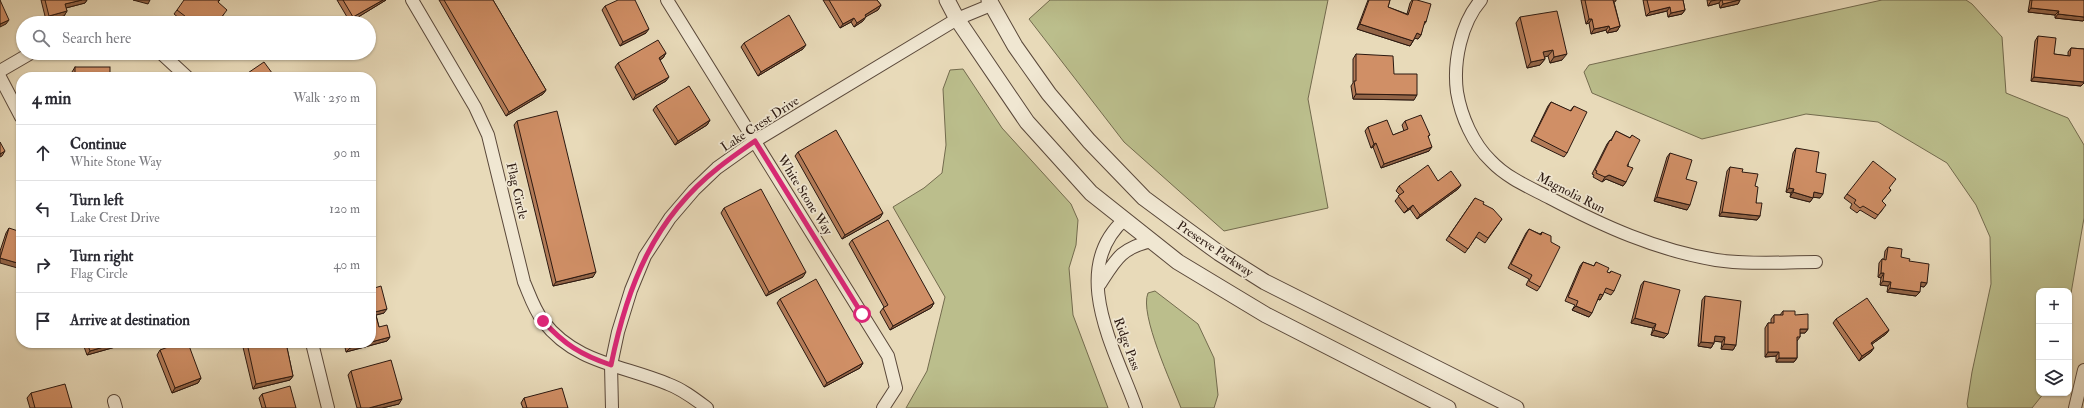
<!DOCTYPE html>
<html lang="en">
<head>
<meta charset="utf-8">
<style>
  :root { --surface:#fff; --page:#f7f7f7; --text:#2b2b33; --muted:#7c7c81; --line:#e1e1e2 }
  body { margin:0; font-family:"IM FELL Double Pica",serif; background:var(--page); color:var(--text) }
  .controls { position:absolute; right:12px; bottom:12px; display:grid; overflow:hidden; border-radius:8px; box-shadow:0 1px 3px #0004 }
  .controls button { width:36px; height:36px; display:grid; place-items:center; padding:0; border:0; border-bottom:1px solid var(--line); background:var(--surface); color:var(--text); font:20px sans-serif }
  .stop { position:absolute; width:12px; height:12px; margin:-9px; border:3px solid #db2777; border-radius:50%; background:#fff }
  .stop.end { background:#db2777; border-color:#fff; box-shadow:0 1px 4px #0008 }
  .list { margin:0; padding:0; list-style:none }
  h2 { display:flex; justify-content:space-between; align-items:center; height:52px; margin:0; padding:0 16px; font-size:17px }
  h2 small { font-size:13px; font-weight:400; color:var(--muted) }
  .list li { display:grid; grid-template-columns:26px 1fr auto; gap:12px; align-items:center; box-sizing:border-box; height:56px; padding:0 16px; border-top:1px solid var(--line) }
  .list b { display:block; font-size:15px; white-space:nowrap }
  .list p { margin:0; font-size:13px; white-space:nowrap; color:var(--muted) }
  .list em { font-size:13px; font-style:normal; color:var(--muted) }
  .icon { flex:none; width:22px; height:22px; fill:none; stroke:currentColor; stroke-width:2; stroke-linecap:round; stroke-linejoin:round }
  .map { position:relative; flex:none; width:2084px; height:408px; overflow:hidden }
  .search { position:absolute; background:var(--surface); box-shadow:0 1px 3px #0004; left:16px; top:16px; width:360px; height:44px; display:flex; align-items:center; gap:10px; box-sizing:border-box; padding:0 14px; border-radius:22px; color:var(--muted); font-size:15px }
  .panel { position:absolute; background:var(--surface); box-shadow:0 1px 3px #0004; left:16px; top:72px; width:360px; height:276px; border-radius:16px }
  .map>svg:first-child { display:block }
  .green { fill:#bbbe8c; stroke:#736b4e }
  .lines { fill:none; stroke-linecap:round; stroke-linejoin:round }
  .minor-casing { stroke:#5a483a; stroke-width:14 }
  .tertiary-casing { stroke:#5a483a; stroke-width:17 }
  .minor { stroke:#f0e7d2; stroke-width:12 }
  .tertiary { stroke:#f0e7d2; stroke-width:15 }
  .wall { fill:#b37b58; stroke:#2b1810 }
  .shaded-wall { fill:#926447; stroke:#2b1810 }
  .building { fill:#d08f66; stroke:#2b1810 }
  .route { stroke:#db2777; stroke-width:5 }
  .labels { text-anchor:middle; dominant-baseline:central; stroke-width:3.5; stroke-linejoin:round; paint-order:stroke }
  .street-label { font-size:13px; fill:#2b1810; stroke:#f0e7d2 }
</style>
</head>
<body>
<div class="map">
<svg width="2084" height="408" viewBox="0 0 2084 408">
  <rect width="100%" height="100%" fill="#e8dab9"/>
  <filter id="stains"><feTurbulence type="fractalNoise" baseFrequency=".005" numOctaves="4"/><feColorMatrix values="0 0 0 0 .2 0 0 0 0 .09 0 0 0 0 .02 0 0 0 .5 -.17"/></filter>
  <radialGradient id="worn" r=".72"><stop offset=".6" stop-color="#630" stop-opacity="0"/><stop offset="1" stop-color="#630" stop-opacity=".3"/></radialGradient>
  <!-- green -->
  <g class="green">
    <polygon points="1050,0 1328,0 1308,99 1328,208 1224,231 1124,142 1029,19"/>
    <polygon points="1882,0 1966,0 1972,4 2002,37 2006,93 2068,118 2084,145 2084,218 2069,305 2069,291 2039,291 2039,393 2044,393 2032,408 1968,408 1967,404 1972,372 1991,284 1990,237 1976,205 1947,163 1878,122 1806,114 1702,139 1592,93 1584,72 1589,65"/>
    <polygon points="963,69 1002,128 1071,204 1078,220 1076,245 1069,268 1073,315 1108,408 906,408 927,371 945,297 893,207 924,188 942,173 946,145 943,89 950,70"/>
    <path d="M1155,291L1198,324L1214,358L1218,395L1214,408H1181C1172,384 1139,314 1148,293Z"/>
  </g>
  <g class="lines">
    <!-- minor casing -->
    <g class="minor-casing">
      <g id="minor">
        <path d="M412,0L475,107L488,135L524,282C530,296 534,309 543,321C575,363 622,365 668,384C682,389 695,399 707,408"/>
        <polyline points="667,0 888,356 896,388 883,408"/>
        <path d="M1481,0C1461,23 1453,62 1457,92C1461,116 1473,144 1491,161C1507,178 1529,187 1550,198C1603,226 1656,250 1716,260C1749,265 1783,262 1816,262"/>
        <polyline points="161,53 187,77"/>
        <polyline points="0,71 31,53"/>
        <polyline points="0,77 21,117"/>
        <path d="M1125,219C1067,270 1116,351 1136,408"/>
        <path d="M1100,284C1116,259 1121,248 1152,241"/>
        <polyline points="312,343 328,408"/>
        <polyline points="114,401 116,408"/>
        <polyline points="612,408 611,365 618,332 631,290 645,256 670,218 694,190 717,168 755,141 957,19 991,5"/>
        <polyline points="2075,408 2084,370"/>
      </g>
    </g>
    <!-- tertiary casing -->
    <g class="tertiary-casing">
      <g id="tertiary">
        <polyline points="947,0 957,19 1027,122 1091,193 1178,262 1266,315 1448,408"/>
        <polyline points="989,0 1015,46 1049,94 1089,141 1144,198 1171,218 1219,253 1265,282 1516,408"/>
      </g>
    </g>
    <!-- minor -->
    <use href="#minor" class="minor"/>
    <!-- tertiary -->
    <use href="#tertiary" class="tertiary"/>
  </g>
  <!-- wall -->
  <g class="wall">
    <polygon points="41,0 87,0 85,3 66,8 67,11 64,16 46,20"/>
    <polygon points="220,0 218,2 224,14 217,23 185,23 174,14 177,10"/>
    <polygon points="337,0 386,0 350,22"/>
    <polygon points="439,0 493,0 546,90 543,94 506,116"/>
    <polygon points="823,0 877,0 881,5 878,10 866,16 863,21 854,27 851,22 840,28"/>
    <polygon points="1368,0 1390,0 1388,7 1407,14 1410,3 1412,0 1417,0 1426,22 1423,26 1421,35 1418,39 1415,38 1410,46 1357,29"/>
    <polygon points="1581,0 1616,0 1616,1 1614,2 1620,26 1617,31 1607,33 1606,30 1591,34 1589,23 1586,24"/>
    <polygon points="1643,0 1683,0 1685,10 1682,14 1668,17 1667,11 1646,16"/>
    <polygon points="1707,0 1740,0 1738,4 1720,8 1719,3 1708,6"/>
    <polygon points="2030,0 2084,0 2084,20 2083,21 2055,18 2055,15 2028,12"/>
    <polygon points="605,6 646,33 620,46 602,10"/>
    <polygon points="1520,17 1562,60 1550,63 1548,56 1544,57 1545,59 1540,65 1527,68 1516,23"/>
    <polygon points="2038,36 2054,54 2068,56 2068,52 2071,48 2084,49 2084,83 2081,86 2031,81 2035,41"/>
    <polygon points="744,43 803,49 758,76 741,47"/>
    <polygon points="666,53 663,58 660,60 666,81 633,100 615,67 618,63"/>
    <polygon points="1356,54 1394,74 1414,100 1353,99 1351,86 1353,83 1353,59"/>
    <polygon points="75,67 110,77 72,77 72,72"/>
    <polygon points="1551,102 1570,111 1574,106 1567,153 1564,157 1531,141 1548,106"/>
    <polygon points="656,106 710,120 707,125 675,145 653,110"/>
    <polygon points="517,121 593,277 553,286 514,125"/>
    <polygon points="1405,121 1430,135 1428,137 1429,151 1381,168 1373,147 1371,148 1365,131 1368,127 1393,135 1404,131 1402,125"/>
    <polygon points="1616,131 1630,138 1632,135 1626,182 1623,186 1606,179 1602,182 1593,177 1594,175 1592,174 1607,144 1610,140 1611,140"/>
    <polygon points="1796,148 1816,172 1820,198 1813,197 1810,202 1790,197 1791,193 1786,192 1793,153"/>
    <polygon points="798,152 880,218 842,239 795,156"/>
    <polygon points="1670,153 1686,179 1687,210 1654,201 1667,157"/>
    <polygon points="1730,167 1742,172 1755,186 1756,203 1760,216 1757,220 1719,216 1727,171"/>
    <polygon points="1438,181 1461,185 1458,189 1417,219 1410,209 1404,213 1395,201 1400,195 1396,191 1399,186"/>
    <polygon points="1889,188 1891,190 1882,201 1883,209 1875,219 1860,210 1857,213 1850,208 1852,204 1844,198 1847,194"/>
    <polygon points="1475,198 1502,219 1485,243 1476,237 1465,253 1446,240"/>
    <polygon points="724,208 803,277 766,296 721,213"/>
    <polygon points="9,228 0,263 0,251 6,233"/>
    <polygon points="1529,229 1540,234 1542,232 1540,287 1537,291 1526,285 1529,279 1508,268 1526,233"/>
    <polygon points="852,240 934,303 931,308 890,330 880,312 884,307 849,244"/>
    <polygon points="1888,247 1901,257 1909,261 1927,283 1924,287 1920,286 1916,296 1887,292 1888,286 1880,285 1881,278 1878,277 1879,263 1882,259 1884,259 1885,251"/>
    <polygon points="1583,262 1594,266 1596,262 1607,272 1609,273 1611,271 1614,291 1611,295 1604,292 1600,300 1598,299 1589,317 1572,310 1575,305 1565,301 1580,266"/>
    <polygon points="1644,281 1668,334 1664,338 1651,335 1653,328 1631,323 1641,285"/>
    <polygon points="371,289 384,313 376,315 379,327 390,337 387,341 346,352 344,343 371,343"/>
    <polygon points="1705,296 1736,345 1733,350 1721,349 1722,342 1714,341 1714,343 1711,348 1698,346 1702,300"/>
    <polygon points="780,299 863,363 860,368 824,387 777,303"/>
    <polygon points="1783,311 1795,315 1808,329 1805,333 1800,333 1800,337 1797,341 1797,358 1794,362 1776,362 1776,356 1765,357 1765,328 1768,323 1771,323 1771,319 1774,315 1780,315"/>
    <polygon points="1836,319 1889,330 1886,334 1872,344 1871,352 1859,361 1833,323"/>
    <polygon points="75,343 127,343 126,344 87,355 83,344 76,346"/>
    <polygon points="242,343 286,343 293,376 290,380 253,389"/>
    <polygon points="160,350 201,378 198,383 172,393 157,355"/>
    <polygon points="351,371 399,404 382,408 357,408 348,375"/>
    <polygon points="31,393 72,408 30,408 27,398"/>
    <polygon points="262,394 296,408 262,408 259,398"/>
    <polygon points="524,398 568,408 523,408 521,403"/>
  </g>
  <!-- shaded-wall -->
  <g class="shaded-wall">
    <polygon points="82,0 87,0 85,3 62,9 65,4"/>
    <polygon points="133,0 150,0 148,4"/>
    <polygon points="383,0 386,0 350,22 353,17"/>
    <polygon points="1717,0 1721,0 1719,3 1708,6 1711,1"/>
    <polygon points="1739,0 1740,0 1738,4 1720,8 1723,4"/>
    <polygon points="881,5 878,10 862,19 865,15"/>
    <polygon points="1670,7 1667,11 1646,16 1650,12"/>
    <polygon points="2031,8 2059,11 2055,15 2028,12"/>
    <polygon points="1685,10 1682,14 1668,17 1671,13"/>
    <polygon points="67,11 64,16 46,20 49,16"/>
    <polygon points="2058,14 2084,17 2084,20 2083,21 2055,18"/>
    <polygon points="866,17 863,21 854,27 857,23"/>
    <polygon points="854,18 851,22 840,28 843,24"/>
    <polygon points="1589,19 1592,19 1589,23 1586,24"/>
    <polygon points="9,20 6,24 0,27 0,24"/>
    <polygon points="1360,24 1413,41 1410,46 1357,29"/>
    <polygon points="1609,26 1606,30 1591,34 1594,29"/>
    <polygon points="1620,26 1617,31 1607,33 1610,29"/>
    <polygon points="649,29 646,33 620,46 623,42"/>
    <polygon points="1417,33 1421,35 1418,39 1414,38"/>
    <polygon points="806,45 803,49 758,76 761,72"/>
    <polygon points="1553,50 1548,56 1539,59 1543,52"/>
    <polygon points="666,53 663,58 656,62 659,58"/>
    <polygon points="1567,54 1562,60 1550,63 1554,57"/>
    <polygon points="1545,59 1540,65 1527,68 1531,62"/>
    <polygon points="669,77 666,81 633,100 636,95"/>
    <polygon points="2034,77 2084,82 2084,83 2081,86 2031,81"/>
    <polygon points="546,90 543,94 506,116 509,112"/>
    <polygon points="1356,94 1417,95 1414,100 1353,99"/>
    <polygon points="710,120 707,125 675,145 678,141"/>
    <polygon points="1376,143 1373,147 1371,148 1374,144"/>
    <polygon points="1432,147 1429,151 1381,168 1384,164"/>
    <polygon points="5,151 2,156 0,157 0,154"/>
    <polygon points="1609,175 1626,182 1623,186 1606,179 1602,182 1605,177"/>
    <polygon points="1461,185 1458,189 1417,219 1420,215"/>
    <polygon points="1789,188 1794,189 1791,193 1786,192"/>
    <polygon points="1793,192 1813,198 1810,202 1790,197"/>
    <polygon points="1814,192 1823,194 1820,198 1811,197"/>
    <polygon points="1657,197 1690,205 1687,210 1654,201"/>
    <polygon points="1413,205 1410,209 1404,213 1408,209"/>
    <polygon points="1722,212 1760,216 1757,220 1719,216"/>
    <polygon points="883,213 880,218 842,239 845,235"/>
    <polygon points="0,258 21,264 21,269 0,263"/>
    <polygon points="596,272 593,277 553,286 556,282"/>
    <polygon points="806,272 803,277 766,296 769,292"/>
    <polygon points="1881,273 1884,273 1881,278 1878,277"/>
    <polygon points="1883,281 1891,282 1888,286 1880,285"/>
    <polygon points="1921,282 1927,283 1924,287 1918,286"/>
    <polygon points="1890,288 1920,292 1916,296 1887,292"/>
    <polygon points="1600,294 1603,295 1600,300 1597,299"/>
    <polygon points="934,303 931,308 890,330 893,326"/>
    <polygon points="1576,306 1592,313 1589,317 1572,310"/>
    <polygon points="387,309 384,313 372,316 375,312"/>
    <polygon points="1635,318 1656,324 1653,328 1631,323"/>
    <polygon points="1800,329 1808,329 1805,333 1797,333"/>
    <polygon points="1654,330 1668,334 1664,338 1651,335"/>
    <polygon points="1889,330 1886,334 1868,347 1871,343"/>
    <polygon points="1715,336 1725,337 1722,342 1712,341"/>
    <polygon points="390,337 387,341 346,352 350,348 368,343 371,343 371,342"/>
    <polygon points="1701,342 1714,343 1711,348 1698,346"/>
    <polygon points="78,343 84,343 76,346"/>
    <polygon points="117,343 127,343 126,344 87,355 90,351"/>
    <polygon points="1724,344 1736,345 1733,350 1721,349"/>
    <polygon points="1874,348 1871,352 1859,361 1862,356"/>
    <polygon points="1768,352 1779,352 1776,356 1765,357"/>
    <polygon points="1779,358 1797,358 1794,362 1776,362"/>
    <polygon points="863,363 860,368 824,387 827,383"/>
    <polygon points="293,376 290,380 253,389 256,384"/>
    <polygon points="201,378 198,383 172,393 175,388"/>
    <polygon points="402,399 399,404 382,408 369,408"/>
  </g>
  <!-- building -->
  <g class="building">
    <polygon points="0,0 9,20 0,24"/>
    <polygon points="45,0 82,0 65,4 67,11 49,16"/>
    <polygon points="184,0 219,0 218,2 227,10 217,23 194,23 177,10"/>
    <polygon points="343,0 383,0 353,17"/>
    <polygon points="444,0 493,0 546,90 509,112"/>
    <polygon points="618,0 635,0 649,29 623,42 605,6"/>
    <polygon points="829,0 877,0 881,5 865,15 866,17 857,23 854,18 843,24"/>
    <polygon points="1369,0 1390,0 1388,7 1408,15 1413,0 1417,0 1431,4 1426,22 1425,21 1421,35 1417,33 1413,41 1360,24"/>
    <polygon points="1585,0 1613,0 1620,26 1610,29 1609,26 1594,29 1592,19 1589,19"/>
    <polygon points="1647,0 1683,0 1685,10 1671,13 1670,7 1650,12"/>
    <polygon points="1722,0 1739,0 1723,4"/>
    <polygon points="2032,0 2084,0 2084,17 2058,14 2059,11 2031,8"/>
    <polygon points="1557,11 1567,54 1554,57 1553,50 1543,52 1545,59 1531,62 1520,17"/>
    <polygon points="789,15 806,45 761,72 744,43"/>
    <polygon points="2038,36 2056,38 2054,54 2070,56 2071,48 2084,49 2084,82 2034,77"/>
    <polygon points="658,40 666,53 659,58 669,77 636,95 618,63"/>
    <polygon points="1356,54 1393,56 1394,74 1417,74 1417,95 1356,94 1354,81 1356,81"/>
    <polygon points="264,62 275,77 242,77"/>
    <rect x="75" y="67" width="35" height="10"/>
    <polygon points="689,86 710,120 678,141 656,106"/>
    <polygon points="1551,102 1571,111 1574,106 1587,112 1567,153 1534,136"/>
    <polygon points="557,111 596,272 556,282 517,121"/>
    <polygon points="1421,115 1430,135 1428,136 1432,147 1384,164 1376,143 1374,144 1368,127 1387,120 1393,135 1408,129 1405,121"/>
    <polygon points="836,130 883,213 845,235 798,152"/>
    <polygon points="1616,131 1630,138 1632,135 1640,140 1627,166 1633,168 1626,182 1609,175 1605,177 1596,173 1597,171 1595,170 1610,140 1611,141"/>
    <polygon points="0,142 5,151 0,154"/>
    <polygon points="1796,148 1819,152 1816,172 1826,174 1823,194 1814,192 1813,198 1793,192 1794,189 1789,188"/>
    <polygon points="1670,153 1692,160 1686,179 1697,182 1690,205 1657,197"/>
    <polygon points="1873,161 1896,179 1889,188 1891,190 1882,201 1886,205 1878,215 1863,206 1860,208 1854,203 1856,200 1847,194"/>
    <polygon points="1428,165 1438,181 1451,171 1461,185 1420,215 1413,205 1408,209 1398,196 1404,192 1399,186"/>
    <polygon points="1730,167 1743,169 1742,172 1758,174 1755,186 1758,187 1756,203 1762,203 1760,216 1722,212"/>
    <polygon points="761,189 806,272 769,292 724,208"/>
    <polygon points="1475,198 1484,202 1483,204 1493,209 1502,219 1488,238 1479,232 1468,249 1449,236"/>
    <polygon points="888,220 934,303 893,326 883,308 888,305 852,240"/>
    <polygon points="9,228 21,232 21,264 0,258"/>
    <polygon points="1529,229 1541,235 1542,232 1551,236 1551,242 1560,247 1540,287 1529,281 1532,275 1511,264"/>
    <polygon points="1888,247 1902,249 1901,257 1910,259 1909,261 1929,264 1927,283 1921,282 1920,292 1890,288 1891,282 1883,281 1884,273 1881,273 1882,259 1886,260"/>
    <polygon points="1583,262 1594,266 1596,262 1609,268 1607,272 1610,273 1611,271 1621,275 1614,291 1606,288 1603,295 1600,294 1592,313 1576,306 1578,301 1568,297"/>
    <polygon points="816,279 863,363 827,383 780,299"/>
    <polygon points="1644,281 1680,290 1668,334 1654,330 1656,324 1635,318"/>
    <polygon points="381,286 387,309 375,312 379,327 387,325 390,337 371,342 371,289"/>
    <polygon points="1705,296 1741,301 1736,345 1724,344 1725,337 1715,336 1714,343 1701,342"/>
    <polygon points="1867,298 1889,330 1871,343 1874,348 1862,356 1836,319"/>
    <polygon points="1783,311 1795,311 1795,315 1808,314 1808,329 1800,329 1800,337 1797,337 1797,358 1779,358 1779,352 1768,352 1768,323 1774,323 1774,315 1783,315"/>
    <polygon points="87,343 117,343 90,351"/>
    <polygon points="179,343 188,343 201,378 175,388 160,350"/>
    <polygon points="247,343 286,343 293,376 256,384"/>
    <polygon points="348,343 368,343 350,348"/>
    <polygon points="391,360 402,399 369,408 361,408 351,371"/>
    <polygon points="65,384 72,408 35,408 31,393"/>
    <polygon points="290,386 296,408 266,408 262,394"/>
    <polygon points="562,388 568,408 527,408 524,398"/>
  </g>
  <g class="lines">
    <!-- route -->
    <path class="route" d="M543,321C564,344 581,355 611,365C627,287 653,219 718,168C729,159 742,150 755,141L862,314"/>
  </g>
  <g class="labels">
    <!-- street labels -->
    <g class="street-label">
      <text transform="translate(760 124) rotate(-33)">Lake Crest Drive</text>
      <text transform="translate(517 191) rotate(77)">Flag Circle</text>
      <text transform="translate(1571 193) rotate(27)">Magnolia Run</text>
      <text transform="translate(805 195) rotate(58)">White Stone Way</text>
      <text transform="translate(1215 249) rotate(34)">Preserve Parkway</text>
      <text transform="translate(1127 344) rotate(70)">Ridge Pass</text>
    </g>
  </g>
  <rect width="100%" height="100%" filter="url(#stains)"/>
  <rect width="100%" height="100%" fill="url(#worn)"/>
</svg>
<div class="controls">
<button>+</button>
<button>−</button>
<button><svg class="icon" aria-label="layers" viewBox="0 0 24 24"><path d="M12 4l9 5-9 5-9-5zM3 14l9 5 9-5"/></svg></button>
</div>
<div class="stop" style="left:862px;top:314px"></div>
<div class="stop end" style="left:543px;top:321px"></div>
<div class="search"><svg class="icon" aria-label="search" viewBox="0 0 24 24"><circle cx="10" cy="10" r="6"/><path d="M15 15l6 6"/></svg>Search here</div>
<section class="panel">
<h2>4 min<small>Walk · 250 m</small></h2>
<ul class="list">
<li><svg class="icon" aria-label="ahead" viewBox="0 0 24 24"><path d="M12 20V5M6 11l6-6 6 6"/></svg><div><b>Continue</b><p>White Stone Way</p></div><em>90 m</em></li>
<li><svg class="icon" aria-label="left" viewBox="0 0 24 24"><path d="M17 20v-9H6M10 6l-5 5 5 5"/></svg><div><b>Turn left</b><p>Lake Crest Drive</p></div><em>120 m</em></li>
<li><svg class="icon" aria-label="right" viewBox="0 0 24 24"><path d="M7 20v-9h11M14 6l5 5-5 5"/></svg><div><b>Turn right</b><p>Flag Circle</p></div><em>40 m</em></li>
<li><svg class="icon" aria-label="arrive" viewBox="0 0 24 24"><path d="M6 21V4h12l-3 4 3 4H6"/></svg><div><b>Arrive at destination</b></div></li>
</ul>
</section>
</div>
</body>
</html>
